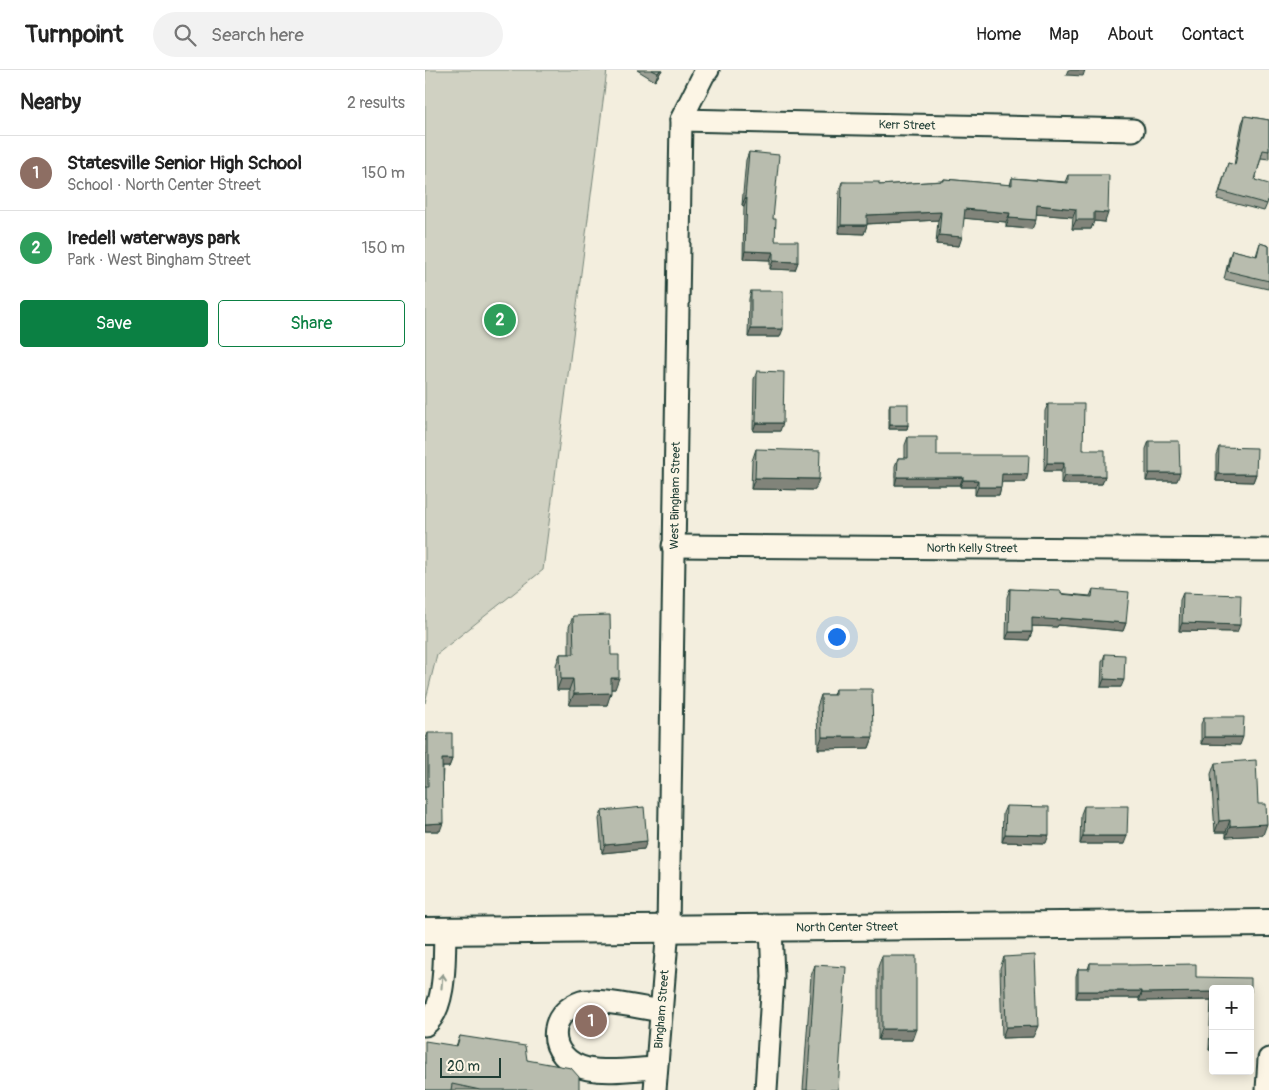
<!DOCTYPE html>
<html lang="en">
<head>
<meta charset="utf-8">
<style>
  :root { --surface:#fff; --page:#f2f2f2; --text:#222; --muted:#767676; --line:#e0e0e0; --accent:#0b8043 }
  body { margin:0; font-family:Pangolin,sans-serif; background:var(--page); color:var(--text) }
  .controls { position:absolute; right:15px; bottom:15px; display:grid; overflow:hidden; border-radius:5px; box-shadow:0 2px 12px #0003 }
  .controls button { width:45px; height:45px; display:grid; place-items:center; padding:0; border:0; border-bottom:1px solid var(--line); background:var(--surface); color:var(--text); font:25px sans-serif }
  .scale { position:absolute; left:15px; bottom:12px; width:61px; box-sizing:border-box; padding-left:5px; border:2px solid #1f3d34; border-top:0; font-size:14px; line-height:18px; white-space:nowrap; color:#1f3d34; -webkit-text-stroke:4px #fcf5e5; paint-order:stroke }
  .you { position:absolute; left:411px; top:566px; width:18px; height:18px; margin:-12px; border:4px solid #fff; border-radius:50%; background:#1a73e8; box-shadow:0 0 0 8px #1a73e833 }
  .badge { display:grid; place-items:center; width:32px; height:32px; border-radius:50%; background:var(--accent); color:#fff; font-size:16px; font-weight:700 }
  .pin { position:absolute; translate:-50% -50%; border:2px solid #fff; box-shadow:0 1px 5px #0006 }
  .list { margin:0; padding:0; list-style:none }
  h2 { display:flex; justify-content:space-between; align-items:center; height:65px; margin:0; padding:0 20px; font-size:21px }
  h2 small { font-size:16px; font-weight:400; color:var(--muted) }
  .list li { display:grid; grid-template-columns:32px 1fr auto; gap:15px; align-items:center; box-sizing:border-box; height:75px; padding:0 20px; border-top:1px solid var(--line) }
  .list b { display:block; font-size:19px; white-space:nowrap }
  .list p { margin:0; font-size:16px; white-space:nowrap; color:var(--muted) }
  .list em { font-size:16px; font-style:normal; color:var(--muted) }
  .actions { display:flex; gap:10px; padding:15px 20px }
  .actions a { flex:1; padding:11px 0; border:1px solid var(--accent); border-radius:5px; text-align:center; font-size:18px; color:var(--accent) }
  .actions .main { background:var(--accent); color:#fff }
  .icon { flex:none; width:28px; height:28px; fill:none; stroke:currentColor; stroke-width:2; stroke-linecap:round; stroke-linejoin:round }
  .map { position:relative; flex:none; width:844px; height:1020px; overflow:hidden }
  header { display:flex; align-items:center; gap:30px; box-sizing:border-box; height:70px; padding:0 25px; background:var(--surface); border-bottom:1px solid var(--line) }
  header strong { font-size:24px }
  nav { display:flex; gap:28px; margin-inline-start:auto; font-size:18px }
  .search { width:350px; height:45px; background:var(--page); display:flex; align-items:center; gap:12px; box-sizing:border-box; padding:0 18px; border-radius:28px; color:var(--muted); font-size:19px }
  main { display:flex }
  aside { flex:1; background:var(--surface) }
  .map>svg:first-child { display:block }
  .green { fill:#d0d1c2; stroke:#78877b }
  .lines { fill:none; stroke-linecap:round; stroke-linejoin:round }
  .minor-casing { stroke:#1f3d34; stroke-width:25 }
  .major-casing { stroke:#1f3d34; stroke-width:30 }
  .minor { stroke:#fcf5e5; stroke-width:21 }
  .major { stroke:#fcf5e5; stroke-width:26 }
  .wall { fill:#9ea296; stroke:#1f3d34 }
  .shaded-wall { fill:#81847a; stroke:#1f3d34 }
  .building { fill:#b8bcae; stroke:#1f3d34 }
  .oneway { stroke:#8e998c }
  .labels { text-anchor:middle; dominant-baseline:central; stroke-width:4.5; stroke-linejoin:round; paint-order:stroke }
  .street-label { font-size:12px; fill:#1f3d34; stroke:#fcf5e5 }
</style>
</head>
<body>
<header>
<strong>Turnpoint</strong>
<div class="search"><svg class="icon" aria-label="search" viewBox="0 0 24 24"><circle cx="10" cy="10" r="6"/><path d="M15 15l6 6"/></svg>Search here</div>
<nav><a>Home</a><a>Map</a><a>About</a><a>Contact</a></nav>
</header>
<main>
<aside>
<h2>Nearby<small>2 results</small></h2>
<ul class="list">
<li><span class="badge" style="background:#8d6e63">1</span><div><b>Statesville Senior High School</b><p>School · North Center Street</p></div><em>150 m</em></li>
<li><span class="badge" style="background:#2e9e5b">2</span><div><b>Iredell waterways park</b><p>Park · West Bingham Street</p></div><em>150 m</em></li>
</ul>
<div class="actions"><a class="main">Save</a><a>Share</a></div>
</aside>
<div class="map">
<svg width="844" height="1020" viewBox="0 0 844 1020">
  <rect width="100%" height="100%" fill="#f3eede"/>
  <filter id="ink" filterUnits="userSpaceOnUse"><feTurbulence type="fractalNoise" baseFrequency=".02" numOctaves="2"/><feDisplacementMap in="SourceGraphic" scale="10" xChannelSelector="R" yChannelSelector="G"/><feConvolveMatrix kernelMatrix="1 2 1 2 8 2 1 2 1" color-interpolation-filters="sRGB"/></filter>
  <g filter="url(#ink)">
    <!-- green -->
    <polygon class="green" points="0,0 182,0 118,500 12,584 0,633"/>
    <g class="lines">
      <!-- minor casing -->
      <g class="minor-casing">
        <g id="minor">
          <path id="s1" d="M256,50L708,60"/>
          <path id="s2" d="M248,476L844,480"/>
          <path d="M0,955C22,938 19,887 20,861"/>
          <path d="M231,998C209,999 184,1003 163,999C143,995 127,979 131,958C133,946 144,936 156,932C171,928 218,938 236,941"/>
          <path id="s3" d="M230,1020L243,858L256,50L279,4L283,0"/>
          <polyline points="341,1020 348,907 346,857"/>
          <polyline points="842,1020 844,989"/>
        </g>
      </g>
      <!-- major casing -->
      <g class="major-casing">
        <g id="major">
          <path id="s4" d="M0,861L844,853"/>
        </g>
      </g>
      <!-- minor -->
      <use href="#minor" class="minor"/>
      <!-- major -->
      <use href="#major" class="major"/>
    </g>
    <!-- wall -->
    <g class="wall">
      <polygon points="212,0 237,0 230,11"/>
      <polygon points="820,46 844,50 844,89 836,88 830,110 842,134 839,141 792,129 803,93 809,95 817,53"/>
      <polygon points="324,82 348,149 350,171 373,192 370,200 345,199 345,190 318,189 319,136 317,135 321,90"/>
      <polygon points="643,105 680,152 669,151 666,159 647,159 648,147 611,144 607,159 581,157 581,152 539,148 534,176 511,174 513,150 442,154 439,164 413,163 414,121 417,112 454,115 518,111 519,109 585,115 587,108 640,112"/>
      <polygon points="835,173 844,176 844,216 843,219 799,209 804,188 807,180 831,186"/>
      <polygon points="326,221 355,267 323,267 324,229"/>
      <polygon points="332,301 355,361 328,361 329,309"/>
      <polygon points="465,334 483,355 482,359 464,359 464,338"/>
      <polygon points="623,334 658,380 680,406 677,414 636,414 636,401 619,401 620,341"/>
      <polygon points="483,367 512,385 601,412 577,412 574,425 550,425 550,417 535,417 535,415 470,415 470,396 473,388 480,388 480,375"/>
      <polygon points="724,371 752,411 721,411 721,379"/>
      <polygon points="794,377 831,404 828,412 791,411 791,385"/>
      <polygon points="331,379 390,420 326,419 327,391"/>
      <polygon points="585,519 665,526 668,519 701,553 698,561 633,555 632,557 607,556 607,562 604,570 581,569 582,527"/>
      <polygon points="758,523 812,562 754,561 755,530"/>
      <polygon points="148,546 190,619 186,619 182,635 144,635 144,620 132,620 131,595 135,584 144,584 144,557"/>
      <polygon points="680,584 696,617 676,617 677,592"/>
      <polygon points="410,619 448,667 444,678 393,679 392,637 396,625 408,625"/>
      <polygon points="779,647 815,675 776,674 776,654"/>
      <polygon points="3,663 27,689 24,697 18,697 15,761 0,761 0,671"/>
      <polygon points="790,693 833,734 838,765 801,767 801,762 790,762 786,704"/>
      <polygon points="581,736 621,773 577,772 578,743"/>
      <polygon points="659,736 699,774 655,774 656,744"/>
      <polygon points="177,741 219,779 177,783 174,749"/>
      <polygon points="457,886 487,970 453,970 453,897"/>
      <polygon points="579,887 608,967 577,968 575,898"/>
      <polygon points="665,893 703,895 771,907 788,919 788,981 784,980 786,930 714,931 714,928 651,928 651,906 653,899 663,899"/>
      <polygon points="390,895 413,1020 378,1020 386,906"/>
      <polygon points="35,966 102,990 154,1020 0,1020 31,976"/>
    </g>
    <!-- shaded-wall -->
    <g class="shaded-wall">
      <polygon points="235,0 237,0 230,11 233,3"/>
      <polygon points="643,0 660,0 658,6 641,5"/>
      <polygon points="320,128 322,128 319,136 317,135"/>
      <polygon points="612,135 651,139 648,147 609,144"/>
      <polygon points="540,139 585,143 581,152 536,148"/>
      <polygon points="516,142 513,150 439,154 442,145"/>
      <polygon points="669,142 683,143 680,152 669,151 666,159 647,159 651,150"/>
      <polygon points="584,148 611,150 607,159 581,157"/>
      <polygon points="416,155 442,155 439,164 413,163"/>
      <polygon points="514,165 537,167 534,176 511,174"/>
      <polygon points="320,181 348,182 345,190 318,189"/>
      <polygon points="348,191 373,192 370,200 345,199"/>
      <polygon points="326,259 358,259 355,267 323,267"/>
      <polygon points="331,353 358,353 355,361 328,361"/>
      <polygon points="465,355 483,355 482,359 464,359"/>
      <polygon points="622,393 639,393 636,401 619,401"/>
      <polygon points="724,403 755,403 752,411 721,411"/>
      <polygon points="577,404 603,404 601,412 574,412"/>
      <polygon points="793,404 831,404 828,412 791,411"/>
      <polygon points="639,406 680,406 677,414 636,414"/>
      <polygon points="472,407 538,407 535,415 470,415"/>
      <polygon points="330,408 394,409 390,420 326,419"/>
      <polygon points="538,410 553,410 550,417 535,417"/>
      <polygon points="553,417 576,417 574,425 550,425"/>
      <polygon points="607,548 635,548 701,553 698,561 633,555 632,557 605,556"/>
      <polygon points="757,553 815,555 812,562 754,561"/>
      <polygon points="584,562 607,562 604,570 581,569"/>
      <polygon points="186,608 194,608 190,619 182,619"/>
      <polygon points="136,609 148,609 144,620 132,620"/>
      <polygon points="679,609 699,610 696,617 676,617"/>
      <polygon points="186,623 182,635 144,635 149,624"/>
      <polygon points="397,667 448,667 444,678 393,679"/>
      <polygon points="779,667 818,667 815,675 776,674"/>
      <polygon points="17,689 27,689 24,697 15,697"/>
      <polygon points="805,750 801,762 790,762 794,751"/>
      <polygon points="18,753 15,761 0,761 0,754"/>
      <polygon points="842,754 838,765 801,767 805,756"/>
      <polygon points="580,764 624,765 621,773 577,772"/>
      <polygon points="658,766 702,766 699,774 655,774"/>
      <polygon points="222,771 219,779 177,783 180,775"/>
      <polygon points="653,921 717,921 714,928 651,928"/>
      <polygon points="788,922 786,930 714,931 717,923"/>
      <polygon points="613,956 608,967 577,968 581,957"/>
      <polygon points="457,959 491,959 487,970 453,970"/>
      <polygon points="787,973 788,981 784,980"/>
    </g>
    <!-- building -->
    <g class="building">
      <polygon points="227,0 235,0 233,3"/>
      <polygon points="820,46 844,50 844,81 838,80 830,110 844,114 844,125 842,134 795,121 803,93 810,95"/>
      <polygon points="324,82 354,85 348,149 351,149 350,171 373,171 373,192 348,191 348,182 320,181 322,128 320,128"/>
      <polygon points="643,105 684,105 683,143 669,142 669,150 651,150 651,139 612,135 611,150 584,148 585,143 540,139 537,167 514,165 516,142 442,145 442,155 416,155 417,112 454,112 454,115 519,111 519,109 587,115 587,108 643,113"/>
      <polygon points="835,173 844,176 844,211 802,201 807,180 832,186"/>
      <rect x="326" y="221" width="32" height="38"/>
      <polygon points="332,301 359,302 358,353 331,353"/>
      <rect x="465" y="334" width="18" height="21"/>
      <polygon points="623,334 659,334 658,380 680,380 680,406 639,406 639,393 622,393"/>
      <polygon points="483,367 512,367 512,385 604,385 603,404 577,404 576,417 553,417 553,410 538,410 538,407 472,407 473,388 483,388"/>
      <polygon points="724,371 754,371 755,403 724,403"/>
      <polygon points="794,377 832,378 831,404 793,404"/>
      <polygon points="331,379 395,381 394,409 330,408"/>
      <polygon points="585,519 636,521 636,524 667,527 668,519 704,522 701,553 635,548 635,550 607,548 607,562 584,562"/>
      <polygon points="758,523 816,525 815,555 757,553"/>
      <polygon points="185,545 186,585 194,585 194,608 186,608 186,623 149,624 148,609 136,609 135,584 149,584 148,546"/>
      <polygon points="680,584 700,585 699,610 679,609"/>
      <polygon points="410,619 447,619 448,667 397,667 396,625 410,625"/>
      <polygon points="779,647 819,647 818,667 779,667"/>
      <polygon points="3,663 27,663 27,689 17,689 18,753 0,754 0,716 3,716"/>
      <polygon points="831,690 833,734 841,734 842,754 805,756 805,750 794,751 790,693"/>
      <polygon points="581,736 624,737 624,765 580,764"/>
      <polygon points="659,736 703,736 702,766 658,766"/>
      <polygon points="219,737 222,771 180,775 177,741"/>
      <polygon points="610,885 613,956 581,957 579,887"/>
      <rect x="457" y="886" width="34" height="73"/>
      <polygon points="665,893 703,893 703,895 771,894 771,907 826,908 826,922 825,919 788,919 788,922 717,923 717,921 653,921 653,899 665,899"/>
      <polygon points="390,895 421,897 413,1020 382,1020"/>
      <polygon points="35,966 100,976 102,990 146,998 154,1007 154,1020 55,1020 27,1014 26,1020 0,1020 0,971 32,976"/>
    </g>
    <!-- one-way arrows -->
    <defs><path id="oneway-shaft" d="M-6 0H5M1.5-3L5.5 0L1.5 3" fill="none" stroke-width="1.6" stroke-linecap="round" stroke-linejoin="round" transform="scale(1.25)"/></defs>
    <use class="oneway" href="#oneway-shaft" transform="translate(17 911) rotate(-86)"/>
  </g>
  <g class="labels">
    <!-- street labels -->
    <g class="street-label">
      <text stroke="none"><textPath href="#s1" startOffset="226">Kerr Street</textPath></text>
      <text stroke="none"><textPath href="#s3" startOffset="595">West Bingham Street</textPath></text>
      <text stroke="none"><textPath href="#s2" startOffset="299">North Kelly Street</textPath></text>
      <text stroke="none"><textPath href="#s4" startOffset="422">North Center Street</textPath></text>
      <text stroke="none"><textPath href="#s3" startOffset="81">Bingham Street</textPath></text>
    </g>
  </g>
</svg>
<div class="controls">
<button>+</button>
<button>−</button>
</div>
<div class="scale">20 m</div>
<div class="you"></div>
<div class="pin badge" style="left:166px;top:951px;background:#8d6e63">1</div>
<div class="pin badge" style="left:75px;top:250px;background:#2e9e5b">2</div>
</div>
</main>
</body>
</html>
